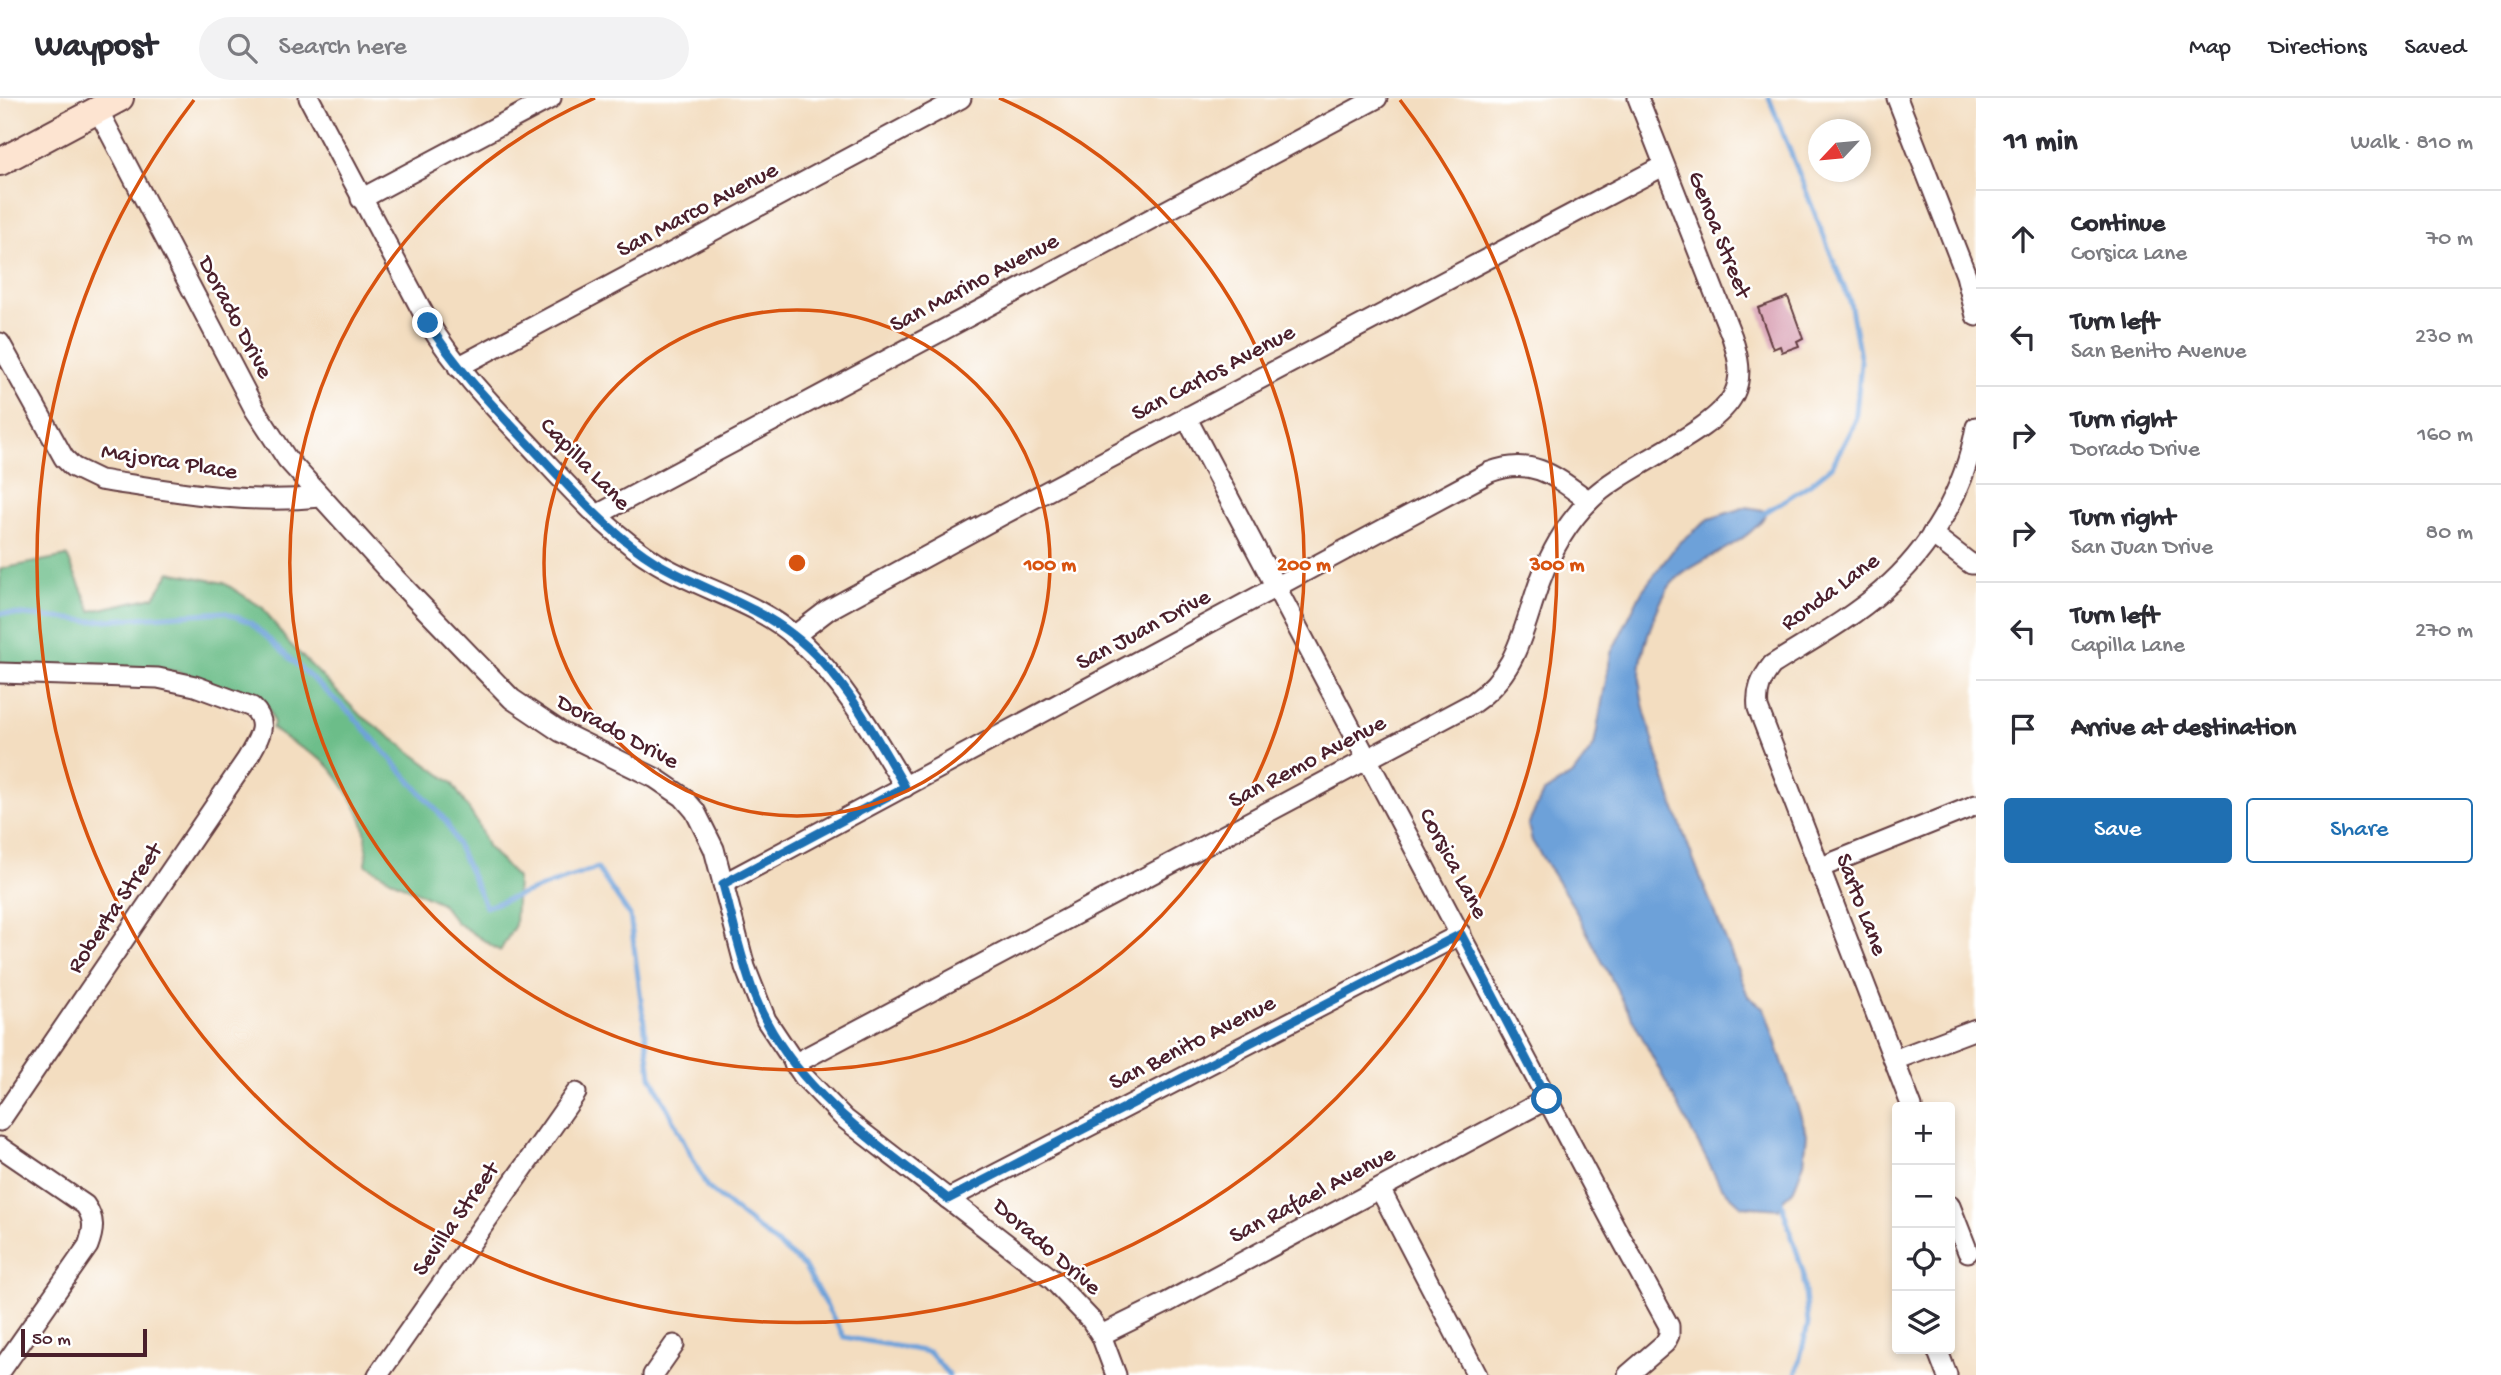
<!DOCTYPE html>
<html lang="en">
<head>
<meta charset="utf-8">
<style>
  :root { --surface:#fff; --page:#f2f2f3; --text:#2b2b33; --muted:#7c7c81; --line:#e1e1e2; --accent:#1f6fb2 }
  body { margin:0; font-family:"Gochi Hand",sans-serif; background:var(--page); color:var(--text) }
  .controls { position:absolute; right:21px; bottom:21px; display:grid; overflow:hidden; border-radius:7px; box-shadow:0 4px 10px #0003 }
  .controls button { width:63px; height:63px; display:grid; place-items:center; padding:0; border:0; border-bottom:2px solid var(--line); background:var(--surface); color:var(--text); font:35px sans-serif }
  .compass { position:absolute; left:1808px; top:21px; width:63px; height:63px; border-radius:50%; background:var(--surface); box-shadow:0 4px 10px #0003; rotate:244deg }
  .scale { position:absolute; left:21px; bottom:18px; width:126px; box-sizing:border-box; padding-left:7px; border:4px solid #4a1f2b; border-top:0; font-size:19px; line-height:24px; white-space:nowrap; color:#4a1f2b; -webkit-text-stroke:5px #fff; paint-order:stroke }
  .stop { position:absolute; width:21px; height:21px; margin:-16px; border:5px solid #1f6fb2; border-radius:50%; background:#fff }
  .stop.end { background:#1f6fb2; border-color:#fff; box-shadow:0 2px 7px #0008 }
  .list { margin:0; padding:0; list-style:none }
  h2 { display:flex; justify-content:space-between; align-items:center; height:91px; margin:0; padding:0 28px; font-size:30px }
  h2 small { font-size:23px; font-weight:400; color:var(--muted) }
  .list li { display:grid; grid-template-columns:46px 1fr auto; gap:21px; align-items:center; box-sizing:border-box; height:98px; padding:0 28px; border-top:2px solid var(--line) }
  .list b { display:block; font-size:26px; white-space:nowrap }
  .list p { margin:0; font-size:23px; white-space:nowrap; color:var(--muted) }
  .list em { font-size:23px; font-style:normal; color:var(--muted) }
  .actions { display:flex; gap:14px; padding:21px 28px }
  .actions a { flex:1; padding:16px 0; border:2px solid var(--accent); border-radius:7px; text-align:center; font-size:24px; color:var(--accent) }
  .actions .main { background:var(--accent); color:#fff }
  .icon { flex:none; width:38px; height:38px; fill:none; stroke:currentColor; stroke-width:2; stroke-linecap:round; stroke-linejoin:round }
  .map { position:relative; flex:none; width:1976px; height:1277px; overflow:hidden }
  header { display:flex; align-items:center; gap:42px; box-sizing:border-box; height:98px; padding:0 35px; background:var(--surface); border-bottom:2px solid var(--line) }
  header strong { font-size:33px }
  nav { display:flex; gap:38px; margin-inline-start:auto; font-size:24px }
  .search { width:490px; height:63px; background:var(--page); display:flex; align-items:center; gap:18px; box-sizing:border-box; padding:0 24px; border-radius:38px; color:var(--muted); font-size:26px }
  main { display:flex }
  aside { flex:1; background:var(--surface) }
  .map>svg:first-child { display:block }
  .forest { fill:#6cbd89; stroke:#5b6e5a; stroke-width:2 }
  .water { fill:#6da1d9; stroke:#5c6082; stroke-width:2 }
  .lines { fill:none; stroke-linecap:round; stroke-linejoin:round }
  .stream { stroke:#6da1d9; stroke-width:5 }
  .building { fill:#d79cb0 }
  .street-casing { stroke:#633c41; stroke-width:23 }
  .secondary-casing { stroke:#633c41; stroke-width:30 }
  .street { stroke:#fff; stroke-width:19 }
  .secondary { stroke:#fde4d1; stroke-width:26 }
  .route { stroke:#1f6fb2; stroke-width:9 }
  .ring { fill:none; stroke:#d8530f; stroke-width:3.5 }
  .labels { text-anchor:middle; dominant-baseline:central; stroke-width:5; stroke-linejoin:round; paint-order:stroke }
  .street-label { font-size:24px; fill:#4a1f2b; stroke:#fff }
  .centre { fill:#d8530f; stroke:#fff; stroke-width:3.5 }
  .ring-label { font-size:21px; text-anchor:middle; font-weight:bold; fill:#d8530f; stroke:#fff; stroke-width:5; stroke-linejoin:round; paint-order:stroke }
</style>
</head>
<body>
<header>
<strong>Waypost</strong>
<div class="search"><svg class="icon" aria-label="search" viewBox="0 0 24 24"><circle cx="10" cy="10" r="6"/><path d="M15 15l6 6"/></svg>Search here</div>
<nav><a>Map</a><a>Directions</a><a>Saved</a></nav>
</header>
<main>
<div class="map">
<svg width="1976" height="1277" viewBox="0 0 1976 1277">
  <rect width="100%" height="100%" fill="#fff"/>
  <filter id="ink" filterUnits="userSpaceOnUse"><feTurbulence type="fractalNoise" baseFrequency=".0143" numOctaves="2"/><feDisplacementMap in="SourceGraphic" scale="14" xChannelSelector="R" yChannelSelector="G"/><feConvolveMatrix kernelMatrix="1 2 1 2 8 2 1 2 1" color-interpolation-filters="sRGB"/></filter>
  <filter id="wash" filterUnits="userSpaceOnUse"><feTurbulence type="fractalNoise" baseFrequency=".00686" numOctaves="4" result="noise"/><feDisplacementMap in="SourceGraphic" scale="28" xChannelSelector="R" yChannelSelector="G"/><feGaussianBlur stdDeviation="1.57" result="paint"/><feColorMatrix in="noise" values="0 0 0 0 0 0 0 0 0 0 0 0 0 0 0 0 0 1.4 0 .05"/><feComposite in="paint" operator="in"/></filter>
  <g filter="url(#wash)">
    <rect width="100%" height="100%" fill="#f3ddc0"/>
    <!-- forest -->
    <path class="forest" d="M67,458L91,513L154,499L170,474L224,485L263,510L287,543L358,615L452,685L477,724L487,748L517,780L515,827L500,853L456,824L441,805L396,784L366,767C367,754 367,742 364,729C361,713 336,673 323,663C306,651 287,644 272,630L274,626L270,612L256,601L179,574L159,571L16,567L0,565V471Z"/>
    <!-- water -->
    <path class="water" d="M1746,409L1763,412L1766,416C1745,452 1684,463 1667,492C1655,513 1640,554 1640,578C1639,600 1648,623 1654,645C1678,732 1716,815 1748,898L1764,910L1807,1036L1804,1065L1793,1093L1781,1104L1779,1111L1742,1108L1721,1089L1573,808L1532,743L1528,727L1543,695L1573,676L1594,648L1611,555L1642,493L1677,447L1709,421Z"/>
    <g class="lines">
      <!-- stream -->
      <g class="stream">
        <polyline points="1761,417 1810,386 1832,368 1855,324 1861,264 1850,204 1769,0"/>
        <polyline points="0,515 92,523 224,514 250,524 352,617 446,723 486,809 597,770 630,818 651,978 707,1089 804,1168 844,1239 929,1254 949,1277"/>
        <polyline points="1779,1097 1803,1174 1808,1226 1796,1277"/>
      </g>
    </g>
    <g id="blocks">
      <!-- building -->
      <polygon class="building" points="1788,199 1803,240 1797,243 1799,248 1782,254 1780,248 1773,251 1758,210"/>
    </g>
  </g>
  <g filter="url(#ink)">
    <use href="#blocks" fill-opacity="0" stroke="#633c41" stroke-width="2"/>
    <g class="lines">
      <!-- street casing -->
      <g class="street-casing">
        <g id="street">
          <path d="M309,0L428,224C459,275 500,315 540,358C577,397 611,437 657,465C702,492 758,504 797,540C843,583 873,635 905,689"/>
          <polyline points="1897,0 1966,177 1976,218"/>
          <polyline points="98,12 255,312 287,361 395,480 512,601 561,634 655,680 683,699 695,713 714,751 745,869 766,922 804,979 845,1021 1053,1182 1091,1222 1101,1237 1116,1277"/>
          <polyline points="361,101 551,0"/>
          <path d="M0,245L64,360L73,369L100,382C174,393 244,407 320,399"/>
          <polyline points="458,269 961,0"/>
          <polyline points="1186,319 1615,1129 1669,1228 1669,1237 1665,1245 1628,1277"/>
          <polyline points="597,417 1377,0"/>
          <polyline points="1932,436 1971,466 1976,466"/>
          <polyline points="794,538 828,512 1004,416 1663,68"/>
          <path d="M0,575L158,580L195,588L252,609C271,626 257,643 247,661L0,1023"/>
          <polyline points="1819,770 1976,707"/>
          <path d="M723,786L1490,374C1533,358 1556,379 1589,403"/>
          <polyline points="1894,962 1976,931"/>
          <path d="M794,966L1473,605C1519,573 1522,532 1540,483C1551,453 1567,425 1590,402C1625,367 1715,335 1734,296C1743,277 1738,258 1732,239L1638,0"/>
          <path d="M1912,1009L1758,610C1756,593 1761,581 1772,567C1808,544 1849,522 1882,493C1931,451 1965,392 1976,329"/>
          <path d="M0,1049L85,1107C95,1121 94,1132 88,1148L0,1274"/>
          <polyline points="1380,1091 1477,1277"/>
          <polyline points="948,1101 1461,836"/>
          <polyline points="1950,1108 1968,1154"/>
          <polyline points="1101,1237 1166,1205 1547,1001"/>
          <polyline points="1937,1251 1947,1277"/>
          <polyline points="378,1277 576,995"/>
          <polyline points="653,1277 674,1247"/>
        </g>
      </g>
      <!-- secondary casing -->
      <g class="secondary-casing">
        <polyline id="secondary" points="0,64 120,0"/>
      </g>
      <!-- street -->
      <use href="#street" class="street"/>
      <!-- secondary -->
      <use href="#secondary" class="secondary"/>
    </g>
  </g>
  <g class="lines" filter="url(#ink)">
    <!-- route -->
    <path class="route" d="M428,225C459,275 500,315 540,358C577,397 611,437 657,465C701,491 752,505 793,537C843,575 874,636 905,689L723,786C733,823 741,862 755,899C792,991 873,1042 948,1101L1461,836L1547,1001"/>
  </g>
  <!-- distance rings -->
  <g class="ring">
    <circle cx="797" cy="465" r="253"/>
    <path d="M999 0A507 507 0 1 1 595 0"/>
    <path d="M1400 2A760 760 0 1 1 194 2"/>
  </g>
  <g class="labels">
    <!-- street labels -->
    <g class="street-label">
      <text transform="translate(698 113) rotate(-28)">San Marco Avenue</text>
      <text transform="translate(1718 137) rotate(68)">Genoa Street</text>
      <text transform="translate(975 186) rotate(-28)">San Marino Avenue</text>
      <text transform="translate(234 220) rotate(62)">Dorado Drive</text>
      <text transform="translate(1214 276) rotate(-28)">San Carlos Avenue</text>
      <text transform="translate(169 365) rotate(9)">Majorca Place</text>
      <text transform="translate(584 367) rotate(46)">Capilla Lane</text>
      <text transform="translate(1831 495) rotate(-36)">Ronda Lane</text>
      <text transform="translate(1144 533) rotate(-28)">San Juan Drive</text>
      <text transform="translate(617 635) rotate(28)">Dorado Drive</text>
      <text transform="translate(1308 665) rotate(-28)">San Remo Avenue</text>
      <text transform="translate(1452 766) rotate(62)">Corsica Lane</text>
      <text transform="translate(1860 807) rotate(69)">Sarto Lane</text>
      <text transform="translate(116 811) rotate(-56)">Roberta Street</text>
      <text transform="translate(1193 946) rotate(-27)">San Benito Avenue</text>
      <text transform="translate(1313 1098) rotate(-28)">San Rafael Avenue</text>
      <text transform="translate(457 1122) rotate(-55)">Sevilla Street</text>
      <text transform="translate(1046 1150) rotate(41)">Dorado Drive</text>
    </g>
  </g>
  <circle cx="797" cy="465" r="10" class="centre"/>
  <g class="ring-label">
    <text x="1050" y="472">100 m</text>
    <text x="1304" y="472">200 m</text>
    <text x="1557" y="472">300 m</text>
  </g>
</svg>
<div class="controls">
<button>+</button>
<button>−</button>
<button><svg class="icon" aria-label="locate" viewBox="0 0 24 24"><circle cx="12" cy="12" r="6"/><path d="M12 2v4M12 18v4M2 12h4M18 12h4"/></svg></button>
<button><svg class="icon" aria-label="layers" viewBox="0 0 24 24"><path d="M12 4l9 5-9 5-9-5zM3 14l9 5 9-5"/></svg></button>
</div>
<svg class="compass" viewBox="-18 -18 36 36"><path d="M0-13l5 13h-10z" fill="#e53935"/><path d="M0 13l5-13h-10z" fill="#7c7c81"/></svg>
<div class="scale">50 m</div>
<div class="stop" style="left:1547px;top:1001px"></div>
<div class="stop end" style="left:428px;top:225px"></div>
</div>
<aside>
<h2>11 min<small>Walk · 810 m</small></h2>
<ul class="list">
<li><svg class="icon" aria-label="ahead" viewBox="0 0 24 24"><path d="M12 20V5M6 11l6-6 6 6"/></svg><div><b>Continue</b><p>Corsica Lane</p></div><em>70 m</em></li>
<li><svg class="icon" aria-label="left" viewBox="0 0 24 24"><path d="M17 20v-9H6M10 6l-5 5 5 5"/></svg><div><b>Turn left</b><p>San Benito Avenue</p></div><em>230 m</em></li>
<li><svg class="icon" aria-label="right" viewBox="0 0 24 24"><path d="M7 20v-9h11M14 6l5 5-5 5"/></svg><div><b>Turn right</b><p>Dorado Drive</p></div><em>160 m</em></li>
<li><svg class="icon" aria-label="right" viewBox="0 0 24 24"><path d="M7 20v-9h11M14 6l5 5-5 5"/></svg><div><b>Turn right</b><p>San Juan Drive</p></div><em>80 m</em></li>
<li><svg class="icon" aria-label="left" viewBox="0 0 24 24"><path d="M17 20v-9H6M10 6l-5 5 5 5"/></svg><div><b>Turn left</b><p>Capilla Lane</p></div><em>270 m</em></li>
<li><svg class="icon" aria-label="arrive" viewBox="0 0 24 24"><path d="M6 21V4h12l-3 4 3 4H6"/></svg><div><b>Arrive at destination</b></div></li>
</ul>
<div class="actions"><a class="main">Save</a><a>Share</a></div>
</aside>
</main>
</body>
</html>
